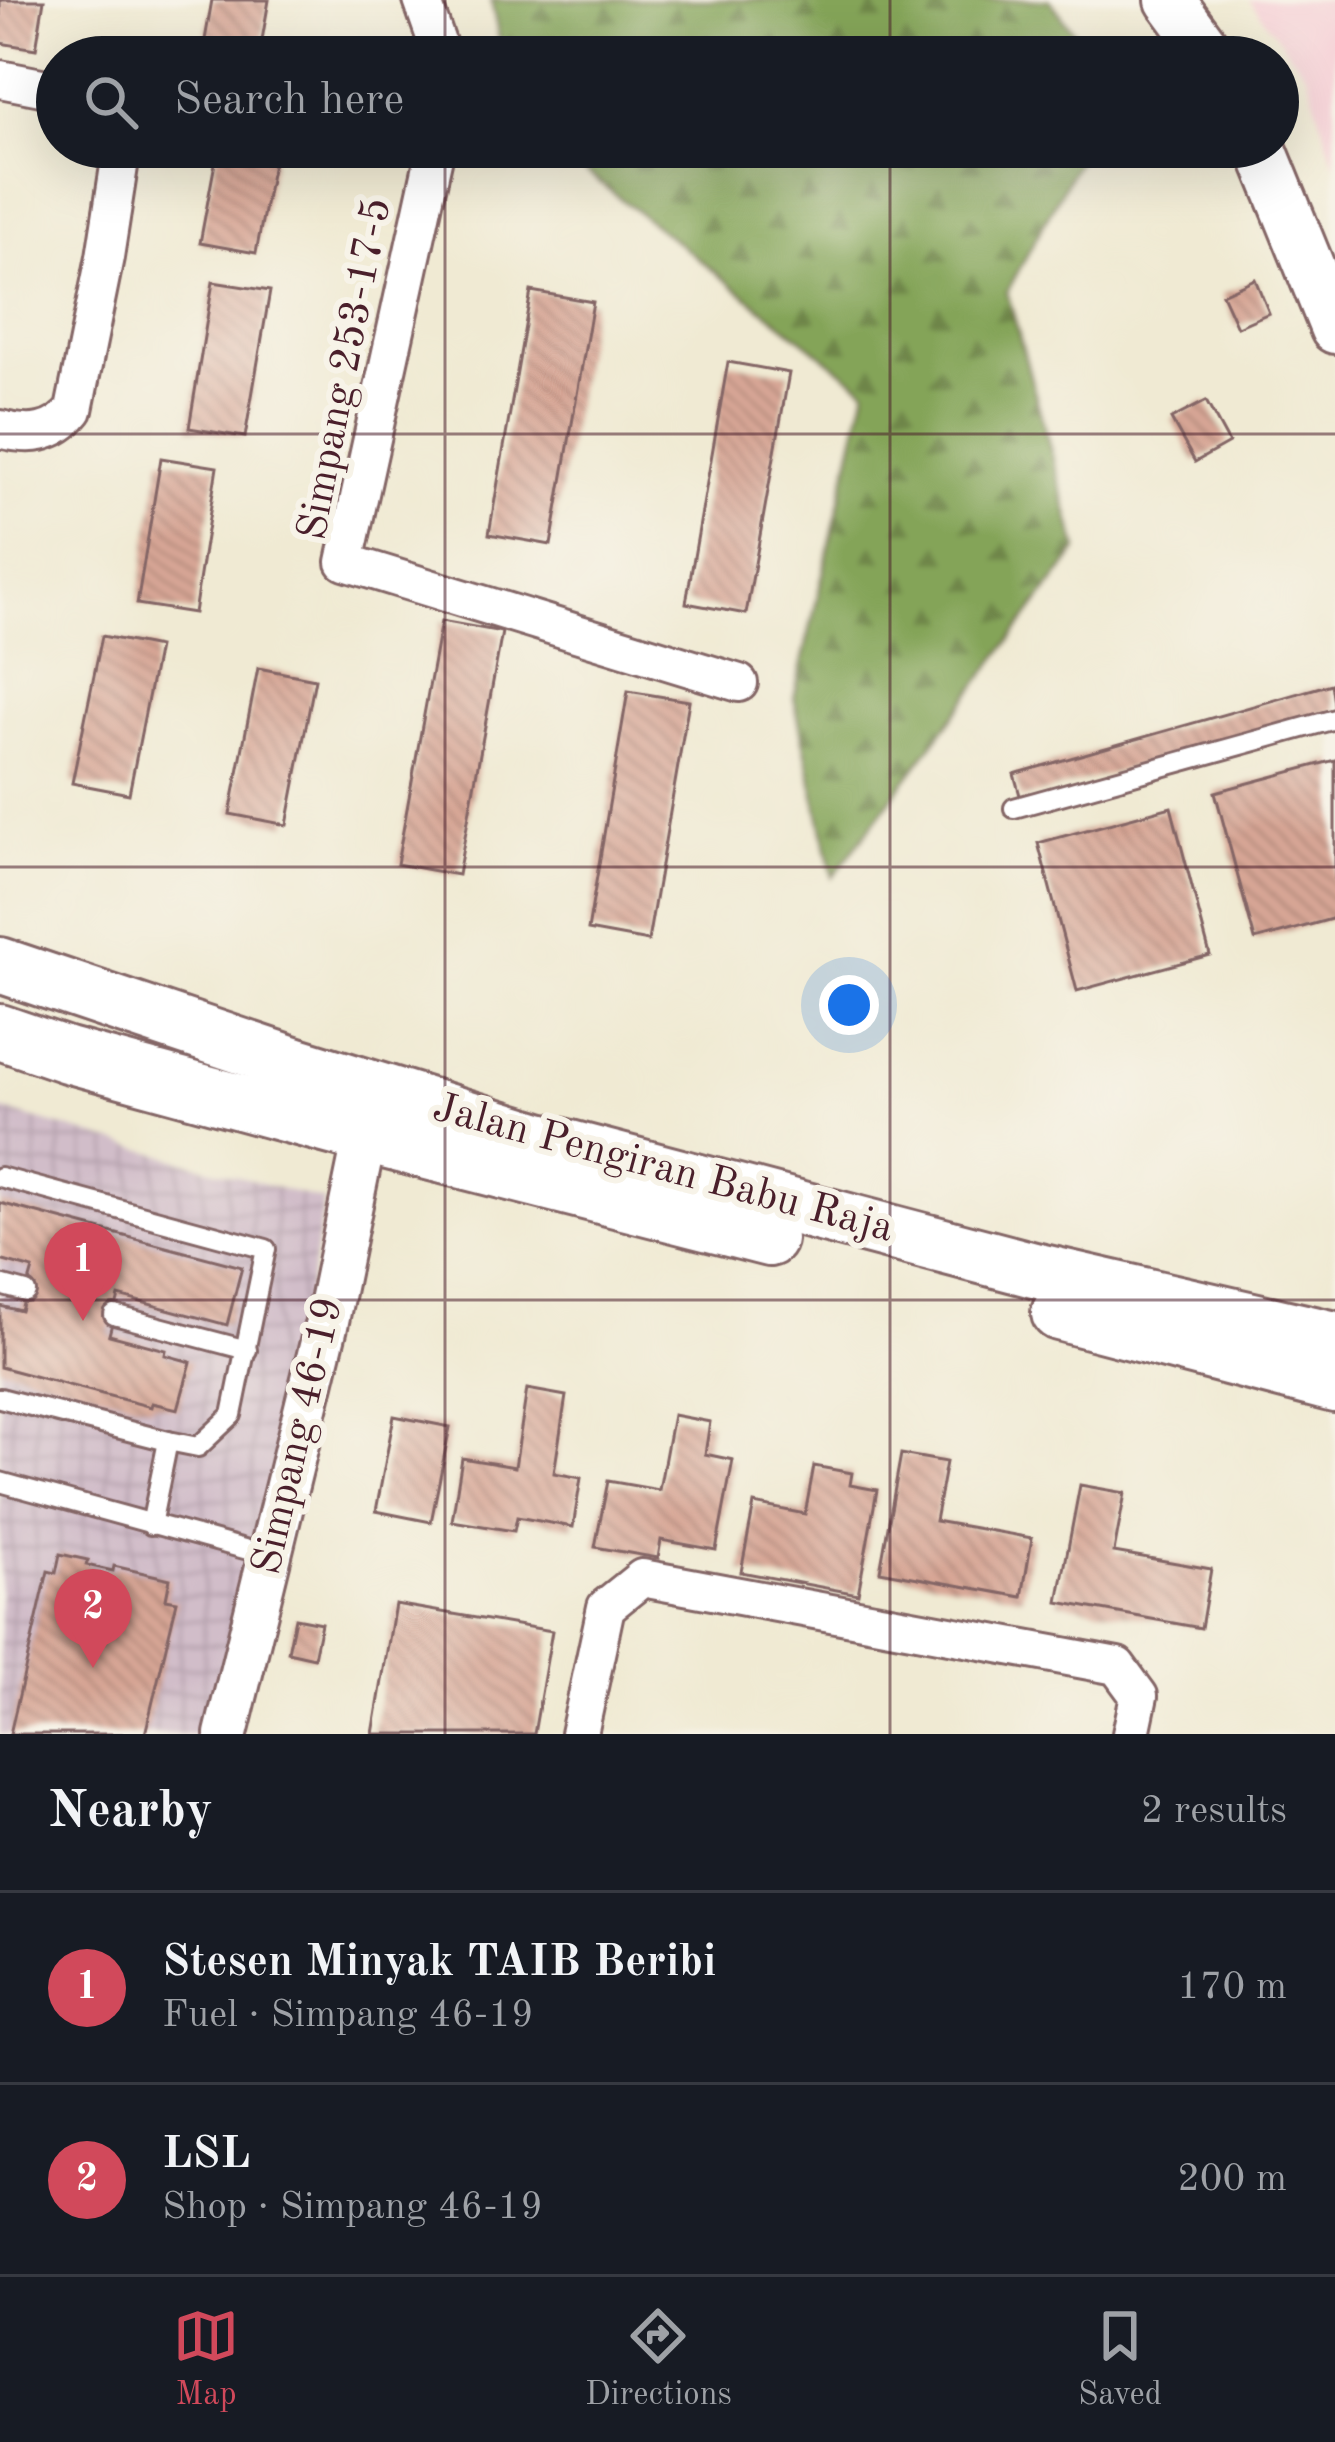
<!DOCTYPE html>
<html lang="en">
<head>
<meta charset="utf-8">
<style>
  :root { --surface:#171b24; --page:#20242c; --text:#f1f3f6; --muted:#9ea1a6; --line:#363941; --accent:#d1495b }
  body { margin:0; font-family:"Old Standard TT",serif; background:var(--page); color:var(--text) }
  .you { position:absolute; left:849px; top:1005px; width:42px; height:42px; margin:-30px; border:9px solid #fff; border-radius:50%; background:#1a73e8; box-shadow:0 0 0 18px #1a73e833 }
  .badge { display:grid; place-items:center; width:78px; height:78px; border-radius:50%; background:var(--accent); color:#fff; font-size:39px; font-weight:700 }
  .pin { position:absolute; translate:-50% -99px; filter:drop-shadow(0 3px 6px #0008) }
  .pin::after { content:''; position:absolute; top:63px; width:42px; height:36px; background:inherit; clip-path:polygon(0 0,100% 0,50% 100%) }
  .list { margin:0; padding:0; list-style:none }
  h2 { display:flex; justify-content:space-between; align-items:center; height:156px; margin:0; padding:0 48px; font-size:51px }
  h2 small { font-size:39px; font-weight:400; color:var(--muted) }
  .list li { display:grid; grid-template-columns:78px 1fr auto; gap:36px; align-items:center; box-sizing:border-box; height:192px; padding:0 48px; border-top:3px solid var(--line) }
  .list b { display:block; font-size:45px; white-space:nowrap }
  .list p { margin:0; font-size:39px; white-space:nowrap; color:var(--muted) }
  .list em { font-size:39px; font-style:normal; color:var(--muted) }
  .icon { flex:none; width:66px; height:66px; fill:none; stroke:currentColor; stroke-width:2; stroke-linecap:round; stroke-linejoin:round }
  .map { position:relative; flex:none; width:1335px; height:1734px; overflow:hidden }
  .search { position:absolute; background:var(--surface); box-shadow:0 12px 48px #0002; left:36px; right:36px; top:36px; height:132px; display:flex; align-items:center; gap:30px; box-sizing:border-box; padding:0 42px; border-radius:66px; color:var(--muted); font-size:45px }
  .sheet { height:540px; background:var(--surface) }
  nav { display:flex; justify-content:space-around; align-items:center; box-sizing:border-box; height:168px; border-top:3px solid var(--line); background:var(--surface); font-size:33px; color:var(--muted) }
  nav a { display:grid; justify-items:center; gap:6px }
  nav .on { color:var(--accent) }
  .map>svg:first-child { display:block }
  .built { fill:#f6cfd6 }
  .industrial { fill:url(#industrial-grid) }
  .forest { fill:url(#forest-firs); stroke:#676242; stroke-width:3 }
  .building { fill:url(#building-back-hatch) }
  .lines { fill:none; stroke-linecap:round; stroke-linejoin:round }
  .service-casing { stroke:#846666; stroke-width:24 }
  .minor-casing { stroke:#846666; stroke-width:42 }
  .tertiary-casing { stroke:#846666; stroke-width:48 }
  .secondary-casing { stroke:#846666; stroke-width:54 }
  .primary-casing { stroke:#846666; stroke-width:60 }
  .service { stroke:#fff; stroke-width:18 }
  .minor { stroke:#fff; stroke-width:36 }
  .tertiary { stroke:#fff; stroke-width:42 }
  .secondary { stroke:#fff; stroke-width:48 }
  .primary { stroke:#fff; stroke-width:54 }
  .grid { fill:none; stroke:#4a1f2b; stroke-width:3; stroke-opacity:0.55 }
  .labels { text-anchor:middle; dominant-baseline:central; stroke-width:12; stroke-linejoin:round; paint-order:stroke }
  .street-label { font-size:42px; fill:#4a1f2b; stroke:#f7f3e8 }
</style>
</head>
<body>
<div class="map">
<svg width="1335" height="1734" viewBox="0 0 1335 1734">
  <defs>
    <pattern id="industrial-grid" width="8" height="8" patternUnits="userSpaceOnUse" patternTransform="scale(3)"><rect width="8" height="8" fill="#d1bdc9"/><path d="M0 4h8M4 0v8" fill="none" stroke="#b5a2ad"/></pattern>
    <pattern id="forest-firs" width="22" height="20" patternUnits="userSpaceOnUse" patternTransform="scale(3)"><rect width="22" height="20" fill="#84a459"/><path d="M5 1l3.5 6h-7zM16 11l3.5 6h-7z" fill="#6e854a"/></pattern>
    <pattern id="building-back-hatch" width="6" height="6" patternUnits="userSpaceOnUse" patternTransform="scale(3)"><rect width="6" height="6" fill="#d7a695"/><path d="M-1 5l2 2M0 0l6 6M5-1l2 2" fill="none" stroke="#b0877a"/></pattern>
  </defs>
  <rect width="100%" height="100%" fill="#f7f3e8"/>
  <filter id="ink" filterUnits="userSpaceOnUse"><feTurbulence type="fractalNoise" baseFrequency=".00833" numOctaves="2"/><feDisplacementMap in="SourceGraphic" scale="24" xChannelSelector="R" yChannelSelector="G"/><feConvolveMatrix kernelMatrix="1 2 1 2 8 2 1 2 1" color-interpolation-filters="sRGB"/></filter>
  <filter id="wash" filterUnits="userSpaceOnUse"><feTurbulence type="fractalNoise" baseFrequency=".004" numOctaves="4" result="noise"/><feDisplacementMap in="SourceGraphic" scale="48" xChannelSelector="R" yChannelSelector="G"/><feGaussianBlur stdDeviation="2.7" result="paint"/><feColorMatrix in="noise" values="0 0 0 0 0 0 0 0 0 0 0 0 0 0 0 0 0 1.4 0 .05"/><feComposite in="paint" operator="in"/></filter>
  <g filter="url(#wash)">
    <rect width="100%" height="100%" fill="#f0ead3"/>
    <!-- built -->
    <polygon class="built" points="1249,0 1335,0 1335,166 1307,75"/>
    <!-- industrial -->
    <polygon class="industrial" points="0,1109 324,1201 229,1734 0,1734"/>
    <!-- forest -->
    <g class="forest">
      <polygon points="491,0 1050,0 1093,57 503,57"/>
      <polygon points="554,147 1085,147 1007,292 1078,550 833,877 794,698 866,389"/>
    </g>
    <g id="blocks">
      <!-- building -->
      <g class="building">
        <polygon points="0,0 44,0 36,49 0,43"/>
        <polygon points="212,0 269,0 259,57 202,57"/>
        <polygon points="218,147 276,147 256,253 200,243"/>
        <polygon points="1255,279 1269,313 1237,327 1222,294"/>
        <polygon points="213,282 270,291 245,437 189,428"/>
        <polygon points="531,291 593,302 551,545 489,534"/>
        <polygon points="728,362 789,373 746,614 686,603"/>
        <polygon points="1206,401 1229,443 1195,462 1171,419"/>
        <polygon points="161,458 217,467 194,613 137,604"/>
        <polygon points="441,621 502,632 458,875 397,864"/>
        <polygon points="102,636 158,647 129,794 72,783"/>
        <polygon points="258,668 315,679 287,825 230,814"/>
        <polygon points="1331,684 1335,710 1021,799 1014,774"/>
        <polygon points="628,691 689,701 648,941 588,930"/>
        <polygon points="1335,760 1335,918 1255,940 1215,792"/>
        <polygon points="1171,807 1210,955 1077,991 1038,843"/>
        <polygon points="0,1203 242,1267 227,1325 119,1296 109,1335 166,1350 165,1355 191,1362 178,1409 152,1403 151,1407 0,1367 0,1306 21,1311 33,1269 0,1260"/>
        <polygon points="527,1389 566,1396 554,1473 581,1478 573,1527 517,1517 514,1531 452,1521 462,1458 515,1467"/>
        <polygon points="673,1415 710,1422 705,1454 733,1460 716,1550 661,1540 658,1558 595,1547 608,1481 659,1490"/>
        <polygon points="394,1416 450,1427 431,1522 376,1511"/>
        <polygon points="901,1454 946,1462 935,1521 1032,1538 1022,1597 880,1571"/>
        <polygon points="814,1466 852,1473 850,1485 877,1490 858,1594 741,1572 754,1504 805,1514"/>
        <polygon points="1080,1485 1125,1493 1114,1552 1211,1569 1201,1628 1058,1602"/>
        <polygon points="60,1554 88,1560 86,1565 113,1571 114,1566 170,1579 166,1599 177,1601 145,1734 10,1734 48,1571 56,1573"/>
        <polygon points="395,1604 552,1631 534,1734 373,1734"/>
        <polygon points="295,1618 321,1623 314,1658 288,1652"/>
      </g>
    </g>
  </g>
  <g filter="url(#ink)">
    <use href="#blocks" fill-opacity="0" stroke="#846666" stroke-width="3"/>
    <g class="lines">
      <!-- service casing -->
      <g class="service-casing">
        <g id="service">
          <polyline points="1014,808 1335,719"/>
          <polyline points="0,1177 266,1249 232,1415 198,1447 168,1441 151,1525"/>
          <polyline points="0,1285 26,1292"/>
          <polyline points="114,1315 247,1350"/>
          <polyline points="0,1398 168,1441"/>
          <polyline points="0,1482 270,1556"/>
        </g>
      </g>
      <!-- minor casing -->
      <g class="minor-casing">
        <g id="minor">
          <polyline points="422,0 442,57"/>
          <polyline points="0,79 57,90"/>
          <polyline points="436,147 345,562 739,683"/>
          <path d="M0,429C30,437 54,435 74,410L105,257L122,147"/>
          <polyline points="579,1734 606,1607 642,1578 1117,1666 1139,1696 1131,1734"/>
        </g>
      </g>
      <!-- tertiary casing -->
      <g class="tertiary-casing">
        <polyline id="tertiary" points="226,1734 326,1326 365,1136"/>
      </g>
      <!-- secondary casing -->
      <g class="secondary-casing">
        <g id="secondary">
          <polyline points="1170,0 1212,57"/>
          <polyline points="1261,147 1335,329"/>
        </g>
      </g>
      <!-- primary casing -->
      <g class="primary-casing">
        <g id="primary">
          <polyline points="0,965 297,1065 536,1139 1034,1270 1335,1339"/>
          <polyline points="0,1032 67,1055 365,1136 769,1239"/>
          <polyline points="1059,1313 1335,1385"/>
        </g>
      </g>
      <!-- service -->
      <use href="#service" class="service"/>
      <!-- minor -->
      <use href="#minor" class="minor"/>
      <!-- tertiary -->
      <use href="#tertiary" class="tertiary"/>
      <!-- secondary -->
      <use href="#secondary" class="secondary"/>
      <!-- primary -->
      <use href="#primary" class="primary"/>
    </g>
  </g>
  <!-- grid -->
  <path class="grid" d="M445,0V57M890,0V57M445,147V1734M890,147V1734M0,434H1335M0,867H1335M0,1300H1335"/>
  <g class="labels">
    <!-- street labels -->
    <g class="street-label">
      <text transform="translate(346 369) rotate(-79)">Simpang 253-17-5</text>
      <text transform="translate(663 1169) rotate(15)">Jalan Pengiran Babu Raja</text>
      <text transform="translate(299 1436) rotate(-77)">Simpang 46-19</text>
    </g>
  </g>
</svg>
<div class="you"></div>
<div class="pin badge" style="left:83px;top:1321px">1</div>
<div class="pin badge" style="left:93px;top:1668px">2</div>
<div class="search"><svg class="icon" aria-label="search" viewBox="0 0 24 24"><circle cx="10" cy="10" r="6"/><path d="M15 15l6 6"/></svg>Search here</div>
</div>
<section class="sheet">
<h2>Nearby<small>2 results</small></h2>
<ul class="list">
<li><span class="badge">1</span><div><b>Stesen Minyak TAIB Beribi</b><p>Fuel · Simpang 46-19</p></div><em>170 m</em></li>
<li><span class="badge">2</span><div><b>LSL</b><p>Shop · Simpang 46-19</p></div><em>200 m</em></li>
</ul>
</section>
<nav>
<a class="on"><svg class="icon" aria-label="map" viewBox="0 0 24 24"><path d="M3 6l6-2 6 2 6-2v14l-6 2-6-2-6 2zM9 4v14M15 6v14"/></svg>Map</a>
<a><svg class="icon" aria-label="directions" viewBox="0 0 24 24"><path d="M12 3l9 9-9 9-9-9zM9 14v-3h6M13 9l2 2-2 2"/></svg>Directions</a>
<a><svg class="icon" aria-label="saved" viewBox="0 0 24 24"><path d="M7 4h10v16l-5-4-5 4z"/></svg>Saved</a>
</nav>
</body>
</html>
